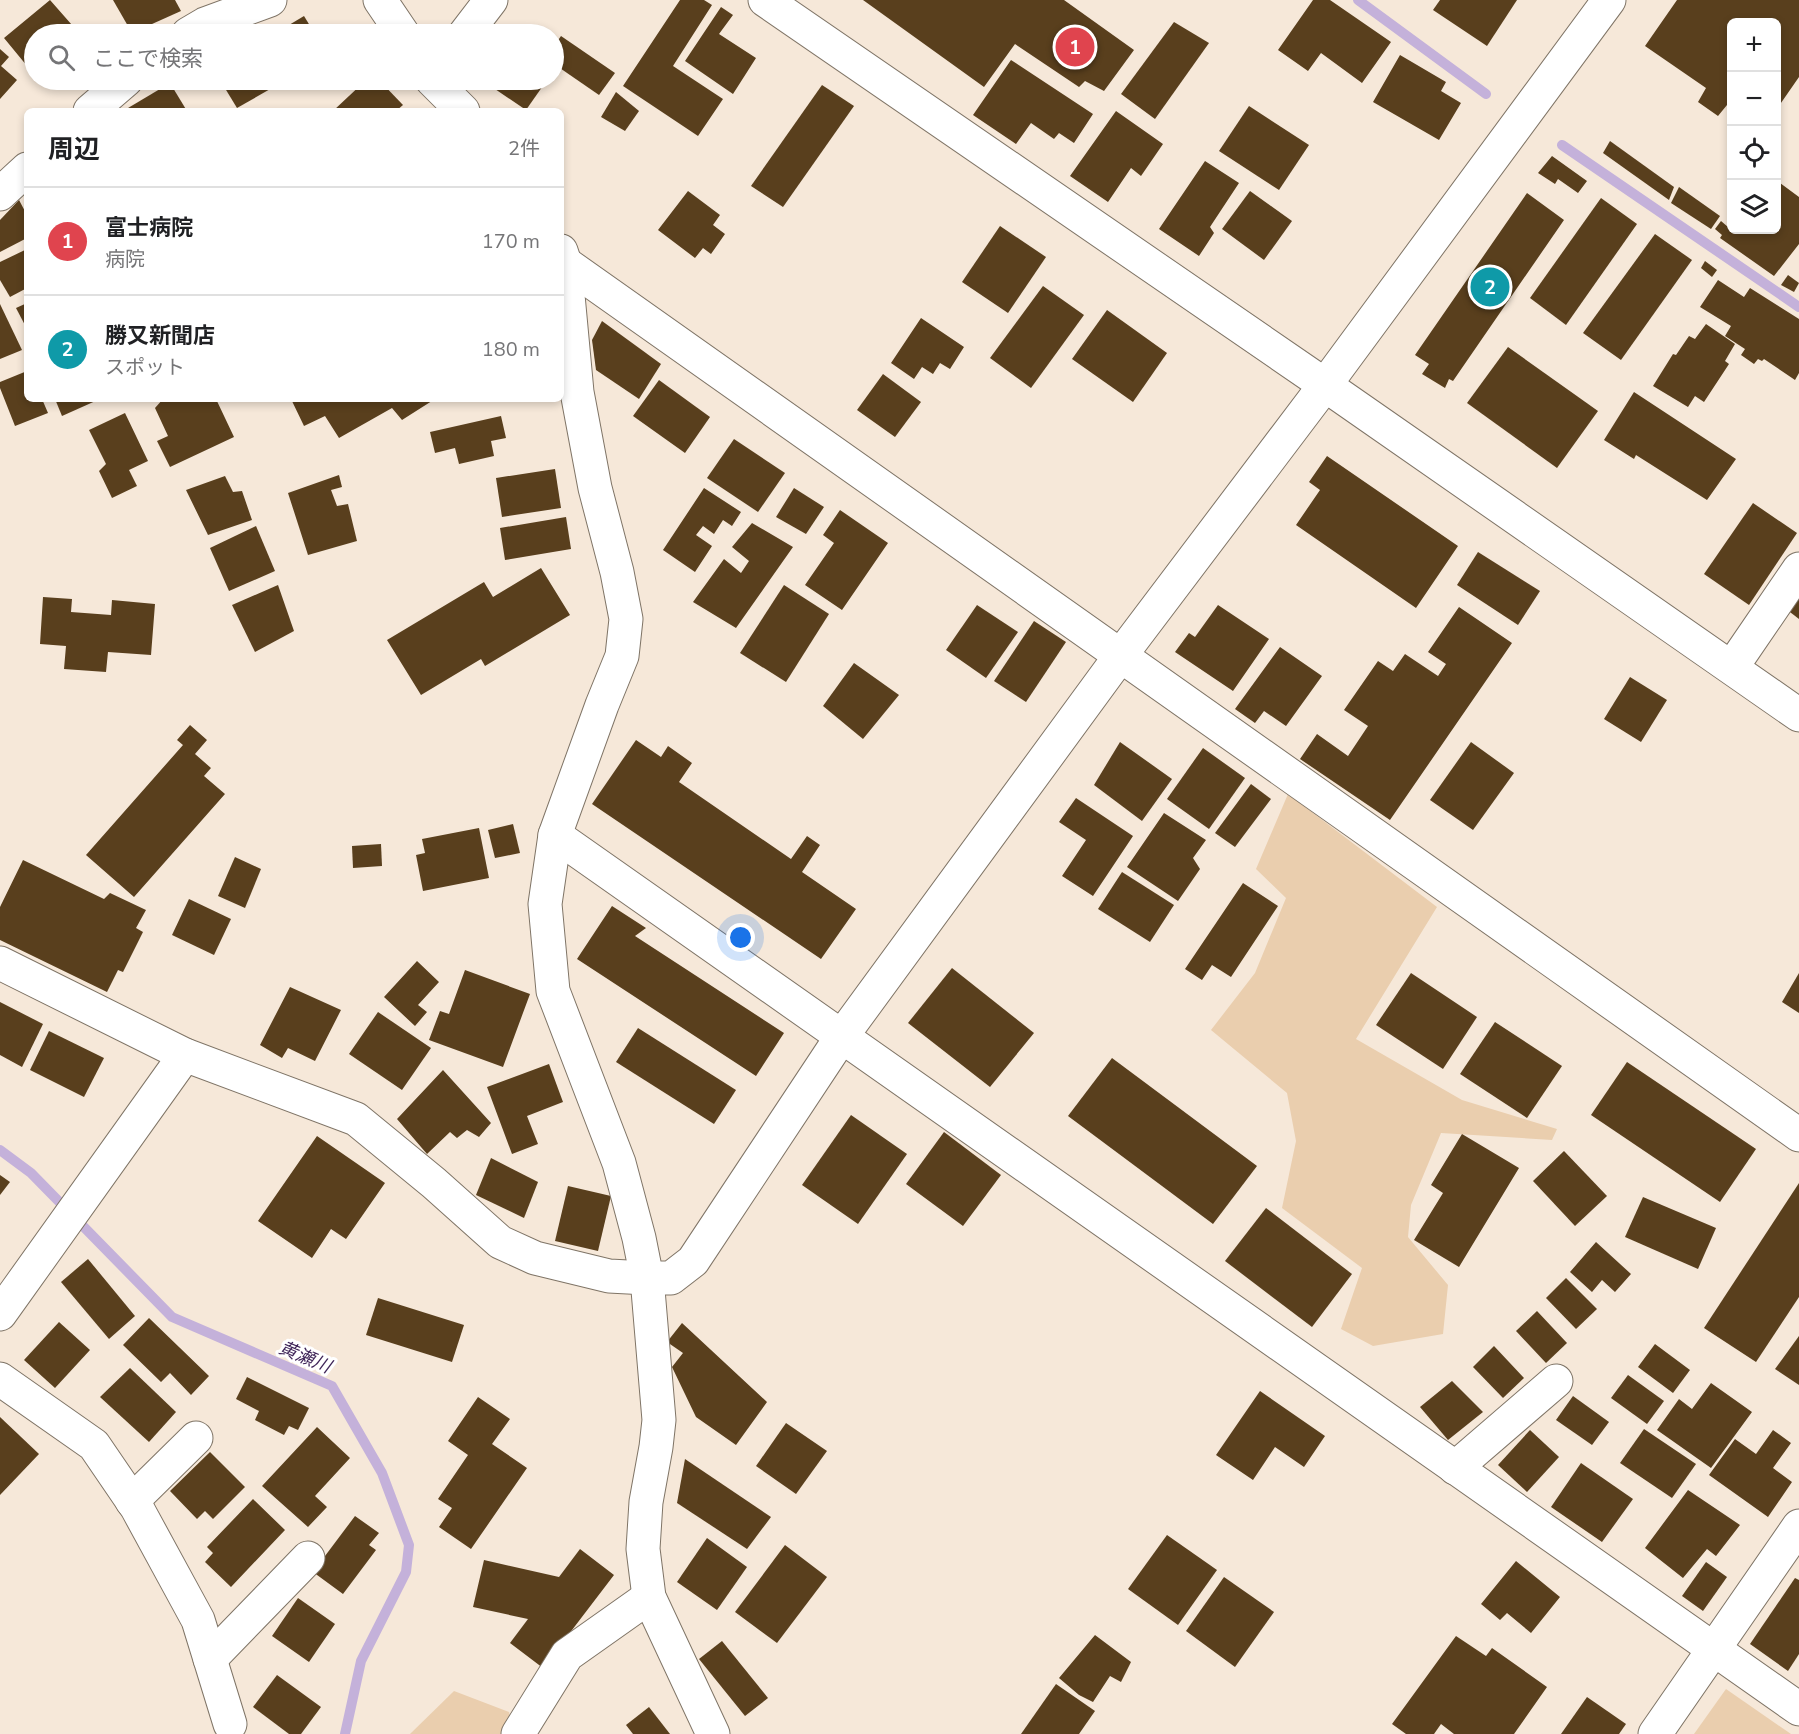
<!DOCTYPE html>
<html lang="ja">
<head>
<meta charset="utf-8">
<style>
  :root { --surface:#fff; --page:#f6f6f6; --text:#202124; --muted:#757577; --line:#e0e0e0; --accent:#ea580c }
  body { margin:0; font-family:"Nunito Sans","Noto Sans JP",sans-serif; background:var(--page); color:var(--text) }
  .controls { position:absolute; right:18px; top:18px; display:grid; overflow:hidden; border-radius:9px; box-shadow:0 3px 9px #0003 }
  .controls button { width:54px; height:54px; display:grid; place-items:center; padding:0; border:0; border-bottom:2px solid var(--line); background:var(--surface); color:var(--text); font:30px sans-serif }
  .you { position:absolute; left:741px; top:938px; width:21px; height:21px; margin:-15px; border:4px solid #fff; border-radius:50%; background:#1a73e8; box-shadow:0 0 0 9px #1a73e833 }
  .badge { display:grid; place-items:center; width:39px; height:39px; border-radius:50%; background:var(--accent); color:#fff; font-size:20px; font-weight:700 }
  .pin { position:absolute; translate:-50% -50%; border:3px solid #fff; box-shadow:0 2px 6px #0006 }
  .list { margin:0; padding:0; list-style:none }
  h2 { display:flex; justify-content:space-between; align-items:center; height:78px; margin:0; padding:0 24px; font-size:26px }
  h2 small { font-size:20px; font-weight:400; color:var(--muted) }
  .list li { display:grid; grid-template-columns:39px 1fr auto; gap:18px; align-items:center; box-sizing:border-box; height:108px; padding:0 24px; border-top:2px solid var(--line) }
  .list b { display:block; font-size:22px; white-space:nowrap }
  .list p { margin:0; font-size:20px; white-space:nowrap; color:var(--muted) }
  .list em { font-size:20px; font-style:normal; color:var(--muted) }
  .icon { flex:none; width:33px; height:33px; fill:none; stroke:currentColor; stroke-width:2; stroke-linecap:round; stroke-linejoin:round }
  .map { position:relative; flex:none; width:1799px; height:1734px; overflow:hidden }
  .search { position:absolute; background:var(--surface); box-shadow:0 3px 9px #0003; left:24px; top:24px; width:540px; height:66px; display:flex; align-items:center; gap:15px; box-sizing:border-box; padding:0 21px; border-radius:33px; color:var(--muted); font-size:22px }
  .panel { position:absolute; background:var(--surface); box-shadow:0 3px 9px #0003; left:24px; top:108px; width:540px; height:294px; border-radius:9px }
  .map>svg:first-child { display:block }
  .green { fill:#eaceae }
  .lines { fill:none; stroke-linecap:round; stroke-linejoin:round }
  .stream { stroke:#c4b1da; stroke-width:10 }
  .building { fill:#593f1d }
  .minor-casing { stroke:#7f7466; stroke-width:35 }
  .minor { stroke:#fff; stroke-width:33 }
  .labels { text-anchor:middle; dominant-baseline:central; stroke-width:6; stroke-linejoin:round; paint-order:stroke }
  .water-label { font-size:18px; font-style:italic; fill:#402659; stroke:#fff }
</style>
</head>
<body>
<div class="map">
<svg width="1799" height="1734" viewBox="0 0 1799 1734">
  <rect width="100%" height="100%" fill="#f6e8d9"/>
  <!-- green -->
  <g class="green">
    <polygon points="1288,794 1437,907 1356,1039 1462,1100 1557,1129 1552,1140 1441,1133 1411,1205 1408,1237 1448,1285 1443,1334 1373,1346 1341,1329 1362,1268 1282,1208 1296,1141 1287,1093 1211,1030 1255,973 1286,898 1256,869"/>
    <polygon points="1726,1689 1791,1734 1694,1734"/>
    <polygon points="454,1691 509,1712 514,1734 410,1734"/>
  </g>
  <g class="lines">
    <!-- stream -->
    <g class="stream">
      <polyline points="1358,0 1486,94"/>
      <polyline points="1562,145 1799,307"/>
      <polyline points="0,1150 31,1173 172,1317 332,1386 382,1473 409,1545 406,1572 361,1661 345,1734"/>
    </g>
  </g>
  <!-- building -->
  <g class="building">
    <polygon points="50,0 79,33 34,34 34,70 32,72 4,38"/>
    <polygon points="113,0 175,0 181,11 132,33"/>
    <polygon points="680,0 704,0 712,5 673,66 723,99 698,136 623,86"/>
    <polygon points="863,0 1064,0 1134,50 1104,91 1085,81 1079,87 1015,44 984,87"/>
    <polygon points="1313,0 1330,0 1391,42 1362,83 1321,53 1308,71 1278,50"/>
    <polygon points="1440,0 1517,0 1487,46 1433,10"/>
    <polygon points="1677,0 1799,0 1799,77 1776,110 1776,22 1732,22 1732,108 1727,105 1718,116 1698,102 1706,88 1645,46"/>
    <polygon points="721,7 733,15 719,34 756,58 733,94 685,61"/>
    <polygon points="304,16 315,34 274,34"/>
    <polygon points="1174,22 1209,43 1155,119 1121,94"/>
    <polygon points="491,24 505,34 483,34"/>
    <polygon points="561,36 615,73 599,95 554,64 554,46"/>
    <polygon points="0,49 9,57 1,66 17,80 0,99"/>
    <polygon points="1400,55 1446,82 1441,91 1461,103 1439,140 1373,102"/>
    <polygon points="1011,60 1093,114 1074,143 1059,133 1054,139 1031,123 1016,144 973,115"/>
    <polygon points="220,80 286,80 237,108"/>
    <polygon points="366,80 379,80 403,105 396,111 333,111"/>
    <polygon points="501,80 547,80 526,110 495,89"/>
    <polygon points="170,83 187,111 123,111"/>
    <polygon points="822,85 854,106 783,207 751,186"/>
    <polygon points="616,92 639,111 625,131 601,117"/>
    <polygon points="1249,106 1309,145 1279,190 1219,151"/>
    <polygon points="1116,111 1163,144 1141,176 1131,168 1108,202 1070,176"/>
    <polygon points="1610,141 1674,187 1669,200 1603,153"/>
    <polygon points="1552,156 1587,181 1578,193 1558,179 1555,184 1538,173"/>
    <polygon points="1205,161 1239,183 1210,227 1214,233 1199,256 1159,229"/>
    <polygon points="1776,180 1799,197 1799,244 1774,276 1720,238 1722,235 1715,229 1721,221 1728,227 1732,222 1732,230 1776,230"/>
    <polygon points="1679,187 1720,216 1711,229 1671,203"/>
    <polygon points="688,191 720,215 713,225 725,234 711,254 703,248 695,258 658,230"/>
    <polygon points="1250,191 1292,221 1264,260 1222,229"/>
    <polygon points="1527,193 1564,220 1453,381 1449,379 1445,388 1422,374 1429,364 1415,355"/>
    <polygon points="1601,198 1637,224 1566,325 1530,298"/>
    <polygon points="19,200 27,215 27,238 0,252 0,220"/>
    <polygon points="1000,226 1046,257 1008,313 962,282"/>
    <polygon points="1655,234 1692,260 1621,360 1583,333"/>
    <polygon points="27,249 27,288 10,297 0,280 0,262"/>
    <polygon points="1705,261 1717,270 1712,277 1701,268"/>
    <polygon points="1788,275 1799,283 1794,292 1781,285"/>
    <polygon points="1718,280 1744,297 1750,288 1799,319 1799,373 1795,380 1764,359 1762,361 1758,359 1754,364 1741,355 1745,349 1725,336 1731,326 1700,307"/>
    <polygon points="1043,286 1084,315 1031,388 990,358"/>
    <polygon points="27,303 27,329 16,308"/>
    <polygon points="0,304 22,350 0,359"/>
    <polygon points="1107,310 1167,353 1133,402 1072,359"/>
    <polygon points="921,318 964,347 950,369 940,363 933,374 922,367 914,379 891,363"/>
    <polygon points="602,321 661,364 639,399 596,370 592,340"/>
    <polygon points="1706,324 1735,344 1725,361 1729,364 1704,402 1695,396 1688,407 1653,386 1673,354 1676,355 1689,336 1695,339"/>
    <polygon points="1508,347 1598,411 1557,468 1467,403"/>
    <polygon points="27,371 27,399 42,399 48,413 15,426 0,388 0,382"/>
    <polygon points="883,374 921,402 895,437 857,410"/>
    <polygon points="659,380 710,417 685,453 633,416"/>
    <polygon points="1634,392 1736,459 1707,500 1636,455 1634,459 1604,440"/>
    <polygon points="55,399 100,399 62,416"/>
    <polygon points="163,399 216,399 234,437 170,467 157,441 168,436 155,408"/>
    <polygon points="291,399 435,399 402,420 392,408 339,438 325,416 304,426"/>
    <polygon points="125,413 148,461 129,470 137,486 112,498 99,471 106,464 89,430"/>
    <polygon points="501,416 506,438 491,441 494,456 459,464 455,448 435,453 430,432"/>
    <polygon points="734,439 785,473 758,512 707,478"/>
    <polygon points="1327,456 1458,546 1416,608 1296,525 1320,490 1309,482"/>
    <polygon points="555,469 561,508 502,517 496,478"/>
    <polygon points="339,475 342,487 331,490 337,506 348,504 357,541 308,555 288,493"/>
    <polygon points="225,476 233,492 242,491 252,520 208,535 186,490"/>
    <polygon points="704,488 741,512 732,526 723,520 714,534 703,526 696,535 712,546 695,572 663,550"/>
    <polygon points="794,488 824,507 806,534 776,517"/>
    <polygon points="1753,503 1797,533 1749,605 1704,574"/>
    <polygon points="840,510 888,543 842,610 805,585 834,543 823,535"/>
    <polygon points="566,517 571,549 505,560 500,528"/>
    <polygon points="752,523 793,547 736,628 693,602 724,559 741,573 749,561 732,547"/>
    <polygon points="256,526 275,571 229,591 210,548"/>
    <polygon points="1478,552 1540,591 1518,625 1457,585"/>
    <polygon points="541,568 570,615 485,666 481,659 421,695 387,640 484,582 493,597"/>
    <polygon points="278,585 294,631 255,652 232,605"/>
    <polygon points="784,585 829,614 786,682 740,653"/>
    <polygon points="1799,591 1799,619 1786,609"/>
    <polygon points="43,597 72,599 71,612 111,615 112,600 155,604 151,655 108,652 106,672 64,669 66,646 40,644"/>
    <polygon points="977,605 1018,632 986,678 946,650"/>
    <polygon points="1218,605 1269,639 1233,691 1175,652 1189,633 1195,637"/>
    <polygon points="1459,607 1512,643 1390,820 1300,759 1317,734 1348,756 1368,726 1344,710 1378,661 1393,671 1405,654 1438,676 1446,664 1428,652"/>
    <polygon points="1034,621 1066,642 1026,702 994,681"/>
    <polygon points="1280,647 1322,676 1286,726 1264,711 1255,723 1235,709"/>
    <polygon points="854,663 899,695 863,739 823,706"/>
    <polygon points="1630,677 1667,700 1641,742 1604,719"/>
    <polygon points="190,725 207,740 195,754 211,768 204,776 225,794 134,897 86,855 183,745 177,740"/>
    <polygon points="636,740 661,757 668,746 692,763 679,782 791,859 807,836 820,845 802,872 856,909 821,959 592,804"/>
    <polygon points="1120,742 1172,779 1142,821 1094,785"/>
    <polygon points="1471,742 1514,773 1473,830 1430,800"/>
    <polygon points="1203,748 1245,778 1209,829 1167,799"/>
    <polygon points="1251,784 1271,799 1235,847 1215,833"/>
    <polygon points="1076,798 1133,836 1093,896 1062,876 1086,840 1059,822"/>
    <polygon points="1164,813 1206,840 1193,858 1200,869 1178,901 1127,867"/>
    <polygon points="513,824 520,853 495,858 488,830"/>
    <polygon points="479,828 489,878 423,891 416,855 425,853 422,839"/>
    <polygon points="381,844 382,866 353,868 352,846"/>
    <polygon points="235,857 261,869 245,908 218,896"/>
    <polygon points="23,860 104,899 110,893 146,910 136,928 143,932 123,972 118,970 107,992 0,940 0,907"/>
    <polygon points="1122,872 1174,905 1150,942 1098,909"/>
    <polygon points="1243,883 1278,906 1231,977 1212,965 1202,980 1185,969"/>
    <polygon points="189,899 231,919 214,955 172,935"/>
    <polygon points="612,906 646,928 635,936 784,1033 756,1076 577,959"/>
    <polygon points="417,961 439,982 418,1005 427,1012 415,1026 384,997"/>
    <polygon points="952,968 1034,1033 990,1087 908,1023"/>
    <polygon points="465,970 530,994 503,1067 429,1040 440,1011 449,1014"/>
    <polygon points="1411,973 1477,1017 1443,1069 1376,1025"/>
    <polygon points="1799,973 1799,1013 1782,1002"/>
    <polygon points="290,987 341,1010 315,1061 288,1048 282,1058 260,1045"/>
    <polygon points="0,1002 43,1024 22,1067 0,1055"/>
    <polygon points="378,1012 431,1048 402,1090 349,1054"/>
    <polygon points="1495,1022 1562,1066 1527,1118 1460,1074"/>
    <polygon points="638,1028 736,1090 714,1124 616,1062"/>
    <polygon points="49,1031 104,1058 84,1097 30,1070"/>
    <polygon points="1112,1058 1257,1166 1213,1224 1068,1116"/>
    <polygon points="1627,1062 1756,1149 1720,1202 1591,1115"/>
    <polygon points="549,1064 563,1102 527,1116 538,1144 512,1154 487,1087"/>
    <polygon points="443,1070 491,1123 479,1137 467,1130 457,1138 450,1132 427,1154 397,1119"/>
    <polygon points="851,1115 907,1154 858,1224 802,1185"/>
    <polygon points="944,1132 1001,1175 963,1226 906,1184"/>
    <polygon points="1462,1134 1519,1168 1459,1267 1414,1240 1443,1193 1431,1185"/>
    <polygon points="317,1136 385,1183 346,1239 331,1229 312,1258 258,1221"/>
    <polygon points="1564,1151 1607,1196 1575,1226 1533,1181"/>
    <polygon points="491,1158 538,1182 524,1218 476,1195"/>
    <polygon points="0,1175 10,1182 0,1195"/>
    <polygon points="1799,1183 1799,1297 1756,1362 1704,1328"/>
    <polygon points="568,1186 611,1196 598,1251 555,1241"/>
    <polygon points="1643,1197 1716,1228 1698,1269 1625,1237"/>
    <polygon points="1266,1208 1352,1274 1312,1327 1225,1261"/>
    <polygon points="1596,1242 1631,1274 1615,1292 1602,1280 1592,1292 1570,1272"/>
    <polygon points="88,1259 135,1316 109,1339 61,1282"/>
    <polygon points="1566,1278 1597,1309 1576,1329 1546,1298"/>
    <polygon points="378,1298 464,1325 452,1362 366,1335"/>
    <polygon points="1537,1311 1567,1343 1546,1363 1516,1331"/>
    <polygon points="149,1318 209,1376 191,1395 170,1373 161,1382 123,1345"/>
    <polygon points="59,1322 90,1350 55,1388 24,1360"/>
    <polygon points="682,1323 767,1402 736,1445 696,1417 672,1367 683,1353 667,1342"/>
    <polygon points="1799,1336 1799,1385 1775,1369"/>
    <polygon points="1655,1344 1690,1370 1673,1393 1638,1367"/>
    <polygon points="1494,1346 1524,1378 1503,1398 1473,1367"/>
    <polygon points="130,1368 176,1412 149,1442 100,1397"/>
    <polygon points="1628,1375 1664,1401 1647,1424 1611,1398"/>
    <polygon points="247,1377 309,1408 298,1430 289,1426 284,1435 255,1420 259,1411 236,1399"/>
    <polygon points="1452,1381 1483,1412 1448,1440 1420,1407"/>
    <polygon points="1711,1383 1752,1412 1711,1468 1657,1430 1679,1399 1692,1409"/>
    <polygon points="1260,1391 1325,1436 1304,1467 1275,1447 1253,1480 1216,1455"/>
    <polygon points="1573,1396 1609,1422 1592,1445 1556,1420"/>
    <polygon points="478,1397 510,1419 492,1444 527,1468 471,1549 439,1527 452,1508 438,1499 468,1455 448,1441"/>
    <polygon points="0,1417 39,1454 0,1495"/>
    <polygon points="786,1423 827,1451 796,1494 756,1466"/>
    <polygon points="317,1427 350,1458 315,1496 327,1507 308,1527 262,1486"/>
    <polygon points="1644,1429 1696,1464 1672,1498 1620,1463"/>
    <polygon points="1530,1430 1559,1457 1527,1492 1498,1465"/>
    <polygon points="1773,1430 1791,1443 1773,1468 1792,1482 1768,1517 1709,1475 1735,1439 1756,1454"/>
    <polygon points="210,1452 245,1487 213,1519 205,1511 197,1519 170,1491"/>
    <polygon points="685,1459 771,1517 747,1549 677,1503"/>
    <polygon points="1581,1463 1633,1499 1602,1542 1551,1507"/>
    <polygon points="1688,1490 1740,1525 1716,1556 1707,1549 1683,1578 1645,1548"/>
    <polygon points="253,1499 285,1530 231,1587 205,1562 213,1553 207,1547"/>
    <polygon points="355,1516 379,1533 369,1545 376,1550 343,1594 313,1572"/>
    <polygon points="1167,1535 1217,1570 1178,1625 1128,1589"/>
    <polygon points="707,1538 747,1567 717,1610 677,1582"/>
    <polygon points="785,1545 827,1577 777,1643 735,1612"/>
    <polygon points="580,1549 614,1575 543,1668 510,1643 528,1619 473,1607 484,1560 559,1577"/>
    <polygon points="1516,1561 1560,1597 1531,1633 1507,1613 1500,1620 1481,1604"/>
    <polygon points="1706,1562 1727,1577 1703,1611 1682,1596"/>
    <polygon points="1224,1577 1274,1612 1235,1667 1186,1631"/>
    <polygon points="1795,1578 1799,1580 1799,1654 1788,1671 1750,1644"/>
    <polygon points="298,1598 335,1624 309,1662 272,1636"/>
    <polygon points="1095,1635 1131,1662 1121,1682 1110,1676 1093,1702 1079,1695 1059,1678"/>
    <polygon points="1456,1636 1486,1656 1492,1648 1547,1687 1514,1734 1454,1734 1441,1724 1434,1734 1406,1734 1392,1724"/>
    <polygon points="722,1641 768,1698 745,1716 699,1659"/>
    <polygon points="277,1675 321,1707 301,1734 289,1734 253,1707"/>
    <polygon points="1056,1684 1095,1711 1079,1734 1021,1734"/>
    <polygon points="1587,1697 1626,1724 1619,1734 1561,1734"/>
    <polygon points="649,1707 670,1734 633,1734 626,1725"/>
  </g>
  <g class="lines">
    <!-- minor casing -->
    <g class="minor-casing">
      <g id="minor">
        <polyline points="380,0 403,34"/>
        <polyline points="765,0 1325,385 1799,715"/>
        <polyline points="188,34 205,24 270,0"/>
        <polyline points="465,34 491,0"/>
        <polyline points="432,80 463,111"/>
        <polyline points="90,111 126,80"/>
        <polyline points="0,194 27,169"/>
        <polyline points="561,251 565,263 577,392 595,488 617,572 626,619 622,656 602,705 555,835 545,904 553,991 619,1163 639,1238 647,1278 671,1278 693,1261 842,1036 1121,655 1325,385 1609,0"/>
        <polyline points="565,263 1799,1135"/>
        <polyline points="1732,667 1799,569"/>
        <polyline points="555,835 1799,1709"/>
        <polyline points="0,963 185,1055 356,1119 434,1183 500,1242 535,1258 609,1276 647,1278 659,1420 656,1447 646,1502 643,1549 649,1597 713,1734"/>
        <polyline points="0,1314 185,1055"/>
        <polyline points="0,1379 94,1445 137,1508 198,1620 230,1724"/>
        <polyline points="1455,1468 1556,1381"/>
        <polyline points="132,1501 196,1438"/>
        <polyline points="210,1659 308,1558"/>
        <polyline points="518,1734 567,1655 649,1597"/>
        <polyline points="1655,1734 1799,1526"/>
      </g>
    </g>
    <!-- minor -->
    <use href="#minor" class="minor"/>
  </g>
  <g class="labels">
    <!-- water labels -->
    <g class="water-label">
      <text transform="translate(305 1357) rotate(23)">黄瀬川</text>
    </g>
  </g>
</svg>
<div class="controls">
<button>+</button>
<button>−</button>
<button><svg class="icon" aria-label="locate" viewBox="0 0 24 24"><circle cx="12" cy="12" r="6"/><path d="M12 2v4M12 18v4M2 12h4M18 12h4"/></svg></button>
<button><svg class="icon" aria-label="layers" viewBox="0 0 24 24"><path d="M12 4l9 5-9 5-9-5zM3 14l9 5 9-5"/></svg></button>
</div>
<div class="you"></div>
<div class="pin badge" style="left:1075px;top:47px;background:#e0444e">1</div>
<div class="pin badge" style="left:1490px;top:287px;background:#0f9aa8">2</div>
<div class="search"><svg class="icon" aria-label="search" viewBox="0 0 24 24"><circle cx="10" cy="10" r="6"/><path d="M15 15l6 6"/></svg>ここで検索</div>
<section class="panel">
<h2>周辺<small>2件</small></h2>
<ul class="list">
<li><span class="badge" style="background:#e0444e">1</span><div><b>富士病院</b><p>病院</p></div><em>170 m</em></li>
<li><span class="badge" style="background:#0f9aa8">2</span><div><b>勝又新聞店</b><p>スポット</p></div><em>180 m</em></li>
</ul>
</section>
</div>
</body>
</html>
